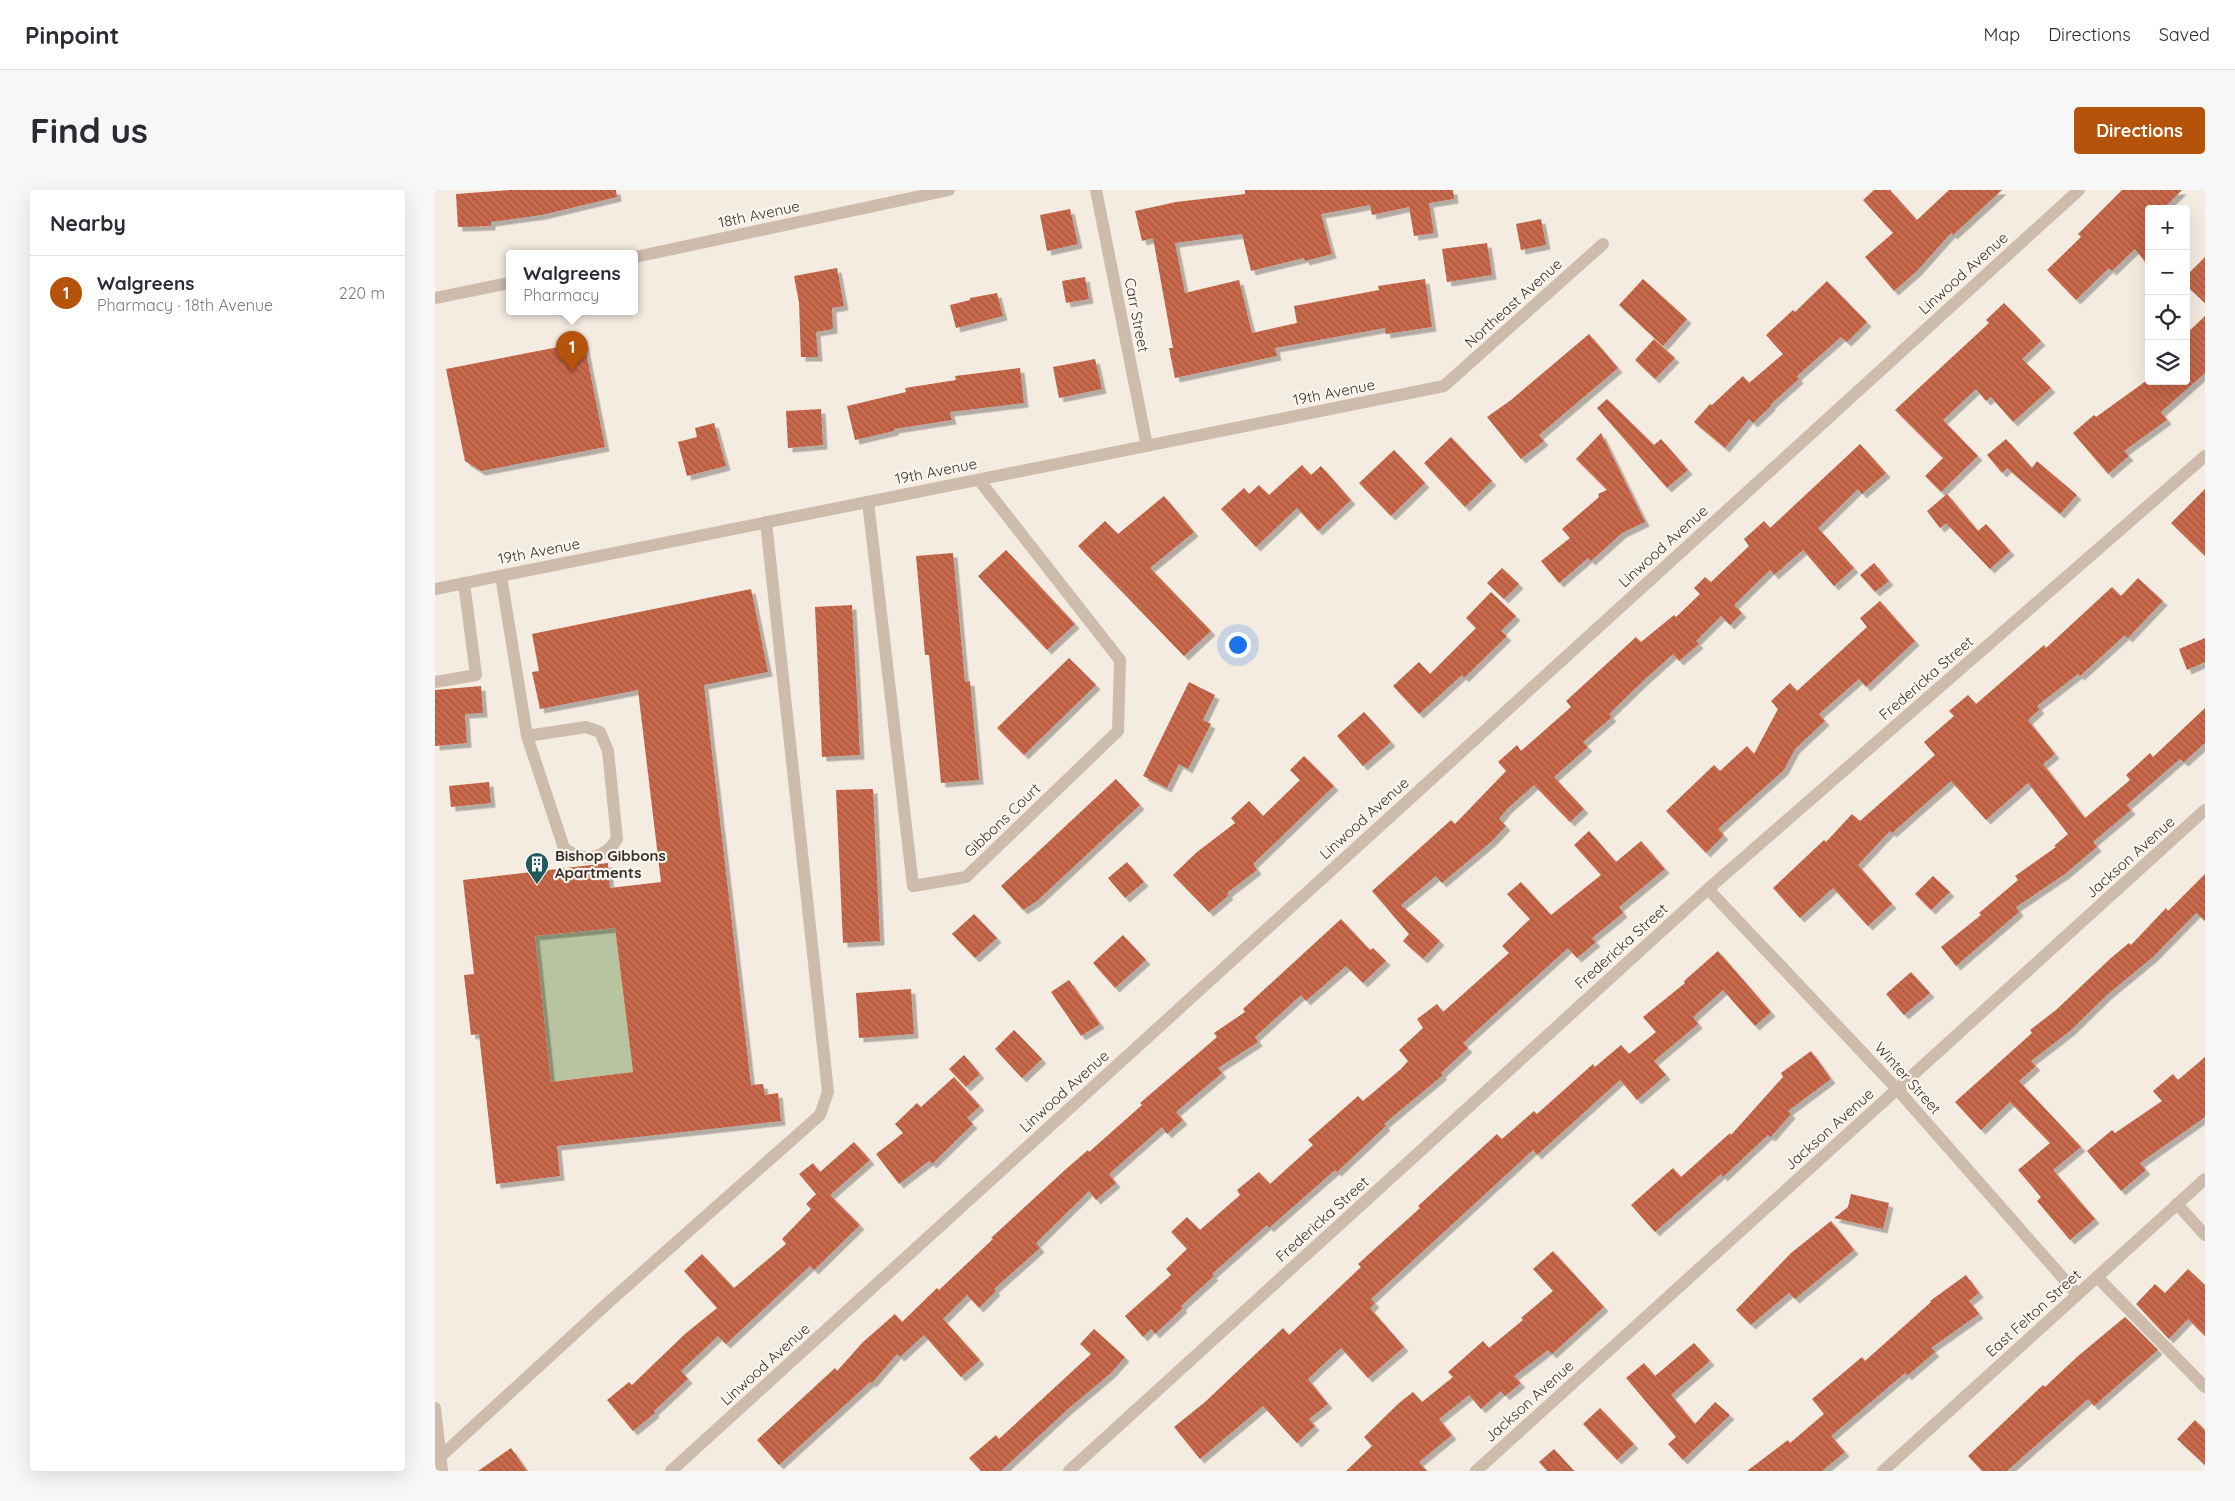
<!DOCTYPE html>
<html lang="en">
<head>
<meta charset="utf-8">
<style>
  :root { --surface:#fff; --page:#f7f7f7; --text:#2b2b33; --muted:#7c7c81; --line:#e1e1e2; --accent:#b45309 }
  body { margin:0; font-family:Quicksand,sans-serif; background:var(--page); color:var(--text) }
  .controls { position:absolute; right:15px; top:15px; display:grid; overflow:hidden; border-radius:5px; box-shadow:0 5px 20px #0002 }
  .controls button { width:45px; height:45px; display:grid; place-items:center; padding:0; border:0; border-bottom:1px solid var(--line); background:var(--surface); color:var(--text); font:25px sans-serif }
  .you { position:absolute; left:802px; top:454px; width:18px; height:18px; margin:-12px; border:4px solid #fff; border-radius:50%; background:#1a73e8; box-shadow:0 0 0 8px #1a73e833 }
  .badge { display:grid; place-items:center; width:32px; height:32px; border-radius:50%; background:var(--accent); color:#fff; font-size:16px; font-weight:700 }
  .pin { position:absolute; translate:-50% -41px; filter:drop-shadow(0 1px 2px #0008) }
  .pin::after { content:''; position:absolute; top:26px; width:18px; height:15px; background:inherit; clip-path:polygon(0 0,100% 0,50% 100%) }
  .popup { position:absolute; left:71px; top:60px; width:132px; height:65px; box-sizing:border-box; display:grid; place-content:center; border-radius:5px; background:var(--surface); filter:drop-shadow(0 1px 4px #0005); font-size:16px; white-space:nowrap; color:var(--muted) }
  .popup b { font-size:19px; color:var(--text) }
  .popup::after { content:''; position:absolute; left:50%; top:100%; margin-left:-10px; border:10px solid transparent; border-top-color:var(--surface) }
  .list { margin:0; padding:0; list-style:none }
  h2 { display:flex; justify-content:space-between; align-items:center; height:65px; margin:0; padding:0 20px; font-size:21px }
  h2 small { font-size:16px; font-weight:400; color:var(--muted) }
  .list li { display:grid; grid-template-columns:32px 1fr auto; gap:15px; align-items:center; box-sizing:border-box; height:75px; padding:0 20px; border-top:1px solid var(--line) }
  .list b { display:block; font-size:19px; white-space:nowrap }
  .list p { margin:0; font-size:16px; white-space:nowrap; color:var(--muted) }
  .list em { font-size:16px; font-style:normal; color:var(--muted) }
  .icon { flex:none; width:28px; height:28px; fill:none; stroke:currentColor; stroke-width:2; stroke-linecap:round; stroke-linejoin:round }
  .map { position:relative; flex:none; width:1770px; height:1281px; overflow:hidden; border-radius:5px }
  header { display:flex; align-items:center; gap:30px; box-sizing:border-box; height:70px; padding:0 25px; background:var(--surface); border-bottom:1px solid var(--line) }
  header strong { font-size:24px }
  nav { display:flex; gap:28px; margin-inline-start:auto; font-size:18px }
  .intro { display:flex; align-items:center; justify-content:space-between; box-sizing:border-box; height:120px; padding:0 30px }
  h1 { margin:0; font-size:35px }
  .button { padding:12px 22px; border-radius:5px; background:var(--accent); color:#fff; font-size:18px; font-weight:700 }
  main { display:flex; gap:30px; padding:0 30px }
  aside { flex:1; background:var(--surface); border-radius:5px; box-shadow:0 5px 20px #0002 }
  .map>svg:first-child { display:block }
  .green { fill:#b8c4a0 }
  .building { fill:url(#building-back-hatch); fill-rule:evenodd; filter:url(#shadow) }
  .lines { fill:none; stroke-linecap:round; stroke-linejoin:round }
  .minor { stroke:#cdbbac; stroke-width:12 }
  .labels { text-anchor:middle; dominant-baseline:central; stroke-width:4.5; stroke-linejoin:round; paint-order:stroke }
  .street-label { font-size:15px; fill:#3b302b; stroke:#fbf5ee }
  .poi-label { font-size:15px; font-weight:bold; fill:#3b302b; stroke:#fbf5ee; text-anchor:start }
</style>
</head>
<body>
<header>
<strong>Pinpoint</strong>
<nav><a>Map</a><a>Directions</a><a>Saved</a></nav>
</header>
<div class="intro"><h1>Find us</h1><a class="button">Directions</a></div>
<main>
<aside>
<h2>Nearby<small></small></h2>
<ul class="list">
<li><span class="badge">1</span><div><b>Walgreens</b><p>Pharmacy · 18th Avenue</p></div><em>220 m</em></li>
</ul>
</aside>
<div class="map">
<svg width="1770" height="1281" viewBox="0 0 1770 1281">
  <defs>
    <pattern id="building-back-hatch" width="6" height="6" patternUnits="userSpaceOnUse" patternTransform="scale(1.25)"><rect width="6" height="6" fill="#c8694b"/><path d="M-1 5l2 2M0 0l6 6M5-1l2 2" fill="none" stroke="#a4573f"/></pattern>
    <filter id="shadow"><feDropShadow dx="4.5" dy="4.5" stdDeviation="0" flood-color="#0004"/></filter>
  </defs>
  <rect width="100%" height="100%" fill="#f4ebe1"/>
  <!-- green -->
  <polygon class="green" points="180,738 198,882 116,892 100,746"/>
  <!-- building -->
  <g class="building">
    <polygon points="75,0 181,0 182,7 107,25 56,32 56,36 23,37 21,4"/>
    <polygon points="810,0 1018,0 1019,9 994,13 999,43 979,46 974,17 937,25 935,15 886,24 897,64 870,71 869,68 816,81 807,44 740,53 750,103 804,90 817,143 862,133 859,116 944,100 943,96 990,89 997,137 951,144 950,138 840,158 842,166 740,188 734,158 738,158 718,48 707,51 700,21 741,12 810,4"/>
    <polygon points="1439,0 1455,0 1482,30 1514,0 1567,0 1518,45 1516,43 1482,81 1459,101 1430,67 1458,43 1428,10"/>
    <polygon points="1687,0 1747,0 1728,19 1714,19 1714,77 1700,59 1677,81 1674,78 1641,110 1612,80 1646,47 1643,44"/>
    <polygon points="635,19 643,54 612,61 605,25"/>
    <polygon points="1106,29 1111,55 1086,60 1081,34"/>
    <polygon points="1052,53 1057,85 1012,92 1007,59"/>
    <polygon points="1770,67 1770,113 1751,95 1751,86"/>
    <polygon points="402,78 409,116 397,118 398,139 381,142 383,167 366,167 364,113 359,86"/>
    <polygon points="650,87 654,109 631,113 627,91"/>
    <polygon points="1208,89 1252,129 1228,156 1184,115"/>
    <polygon points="1392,91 1432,132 1412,152 1406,147 1362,186 1364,189 1335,215 1336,216 1318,233 1314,229 1290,258 1259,232 1275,214 1277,215 1308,186 1314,193 1348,164 1331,145 1358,120 1360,122"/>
    <polygon points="562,103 568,126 521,138 515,115 535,110 535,108"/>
    <polygon points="1569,113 1606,151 1587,169 1616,198 1578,232 1556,207 1551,211 1541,199 1508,230 1543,266 1506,302 1490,286 1508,268 1460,220 1554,133 1551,130"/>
    <polygon points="1770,126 1770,183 1726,222 1732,230 1689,261 1694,266 1673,284 1638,243 1659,225 1661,227 1711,191 1751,191 1751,144"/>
    <polygon points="1154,144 1183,178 1104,245 1109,251 1086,269 1052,227 1076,210"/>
    <polygon points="1219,149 1240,168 1220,189 1200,170"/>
    <polygon points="149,152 170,257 46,281 30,271 11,179"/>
    <polygon points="660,169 667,199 624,208 618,177"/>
    <polygon points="585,178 589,213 515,222 517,230 459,239 459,241 420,250 412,216 471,202 470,198 521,190 520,186"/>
    <polygon points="1172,209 1219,255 1226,249 1253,280 1232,298 1162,218"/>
    <polygon points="386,219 388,255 353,258 351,221"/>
    <polygon points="279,233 291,276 252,286 243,252 262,247 260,238"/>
    <polygon points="1166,243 1210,332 1187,343 1156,371 1153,368 1124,393 1106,371 1135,348 1127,339 1164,307 1163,304 1172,300 1141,269"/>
    <polygon points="1016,247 1057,291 1030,317 989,273"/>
    <polygon points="1571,249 1597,278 1602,271 1642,305 1625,324 1572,278 1567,283 1552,265"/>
    <polygon points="1425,254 1451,283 1427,304 1423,299 1383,338 1419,378 1399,396 1368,360 1339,385 1335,380 1299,415 1307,423 1295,435 1286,426 1261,451 1264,454 1244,471 1238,464 1208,491 1174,524 1177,527 1148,552 1153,557 1119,587 1149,619 1135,632 1099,595 1072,619 1064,629 1071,636 1057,651 1007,693 1001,686 966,715 1005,751 988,769 968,751 974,744 937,701 1016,630 1020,634 1071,581 1063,572 1082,555 1086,561 1136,517 1131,511 1201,447 1206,452 1239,425 1241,427 1265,404 1259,398 1270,387 1276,392 1314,356 1309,349 1329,331 1335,338"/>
    <polygon points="959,260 990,293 956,326 924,293"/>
    <polygon points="867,275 876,285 886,276 916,310 883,341 862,318 821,357 786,319 809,298 814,304 824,295 834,305"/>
    <polygon points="1770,299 1770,366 1736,333"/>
    <polygon points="1512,304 1543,341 1551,334 1575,361 1555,379 1511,333 1505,338 1492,321"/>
    <polygon points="729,306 759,342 715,378 776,441 749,466 643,356 670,331 683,344"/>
    <polygon points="571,360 640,434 612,460 543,386"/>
    <polygon points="518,363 530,492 535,491 544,590 506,593 494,465 490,465 481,366"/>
    <polygon points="1439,373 1454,391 1440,402 1425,385"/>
    <polygon points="1067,378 1084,394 1069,409 1052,393"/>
    <polygon points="1703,388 1728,411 1693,448 1690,445 1645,486 1643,484 1602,516 1605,519 1593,530 1620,564 1608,574 1650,628 1695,590 1691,585 1715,563 1718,567 1770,518 1770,553 1749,572 1745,569 1692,615 1696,620 1658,652 1662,657 1630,684 1581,717 1584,722 1521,776 1506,757 1546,725 1544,723 1583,690 1580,686 1621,657 1619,656 1633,644 1593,593 1551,630 1516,591 1457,643 1455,641 1423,675 1457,714 1433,736 1398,698 1365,728 1338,698 1389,650 1391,652 1417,624 1425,631 1500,565 1489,552 1519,526 1514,521 1533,505 1541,514 1609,455 1611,458 1677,397 1686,406"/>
    <path d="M316,399L333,482L269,495L316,895L328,894L330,905L343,903L346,931L122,956L125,986L61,994L44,844L36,845L29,785L39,784L28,690L173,673L175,698L226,692L203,500L105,519L97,482L104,481L97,444ZM180,738L198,882L116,892L100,746Z"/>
    <polygon points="1056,402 1081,426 1066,441 1072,446 1029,488 1027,485 984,524 958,496 984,472 995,484 1041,438 1031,428"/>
    <polygon points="1445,411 1480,451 1431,497 1424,489 1384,524 1390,531 1360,559 1349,580 1283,639 1289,645 1271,663 1231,621 1279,575 1285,581 1312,556 1319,564 1343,519 1336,511 1355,493 1362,501 1432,437 1425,428"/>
    <polygon points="417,415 425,565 387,567 380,417"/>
    <polygon points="1770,448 1770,472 1752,480 1744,459"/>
    <polygon points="634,468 661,495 589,565 562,538"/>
    <polygon points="754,492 780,505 768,530 776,534 753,579 744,574 732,598 708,586"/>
    <polygon points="46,496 48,523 30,524 32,553 0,556 0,500"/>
    <polygon points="929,522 956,552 928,576 902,546"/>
    <polygon points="869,566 899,596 818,674 822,680 792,703 794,705 774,722 738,685 762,662 800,633 796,628 814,611 828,626 865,590 855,580"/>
    <polygon points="681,589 705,615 602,711 588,720 566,696"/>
    <polygon points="54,592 56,613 16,617 14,596"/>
    <polygon points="438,599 445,751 408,753 401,600"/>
    <polygon points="1154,641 1181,672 1206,651 1230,679 1184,717 1188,723 1157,748 1161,752 1142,768 1133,758 1028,853 1033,858 1006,883 1008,885 949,934 951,936 902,982 900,980 834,1038 832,1035 777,1084 779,1086 746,1116 748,1118 720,1144 716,1139 708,1147 690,1126 736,1085 731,1079 752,1059 736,1042 752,1027 765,1040 805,1005 802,1000 824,982 835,994 878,955 873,950 923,906 928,911 966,879 973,871 964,860 988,838 982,829 1002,814 1008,822 1074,763 1067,756 1095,729 1072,704 1086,692 1116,725 1166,685 1139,655"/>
    <polygon points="692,672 709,692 690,708 673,688"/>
    <polygon points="1770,684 1770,731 1761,723 1718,767 1673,804 1635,841 1596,871 1601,876 1584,891 1646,957 1618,980 1660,1029 1635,1050 1602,1011 1606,1007 1583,980 1615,953 1575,912 1546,940 1520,912 1597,843 1595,840 1621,820 1676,768 1694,753 1696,755 1731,718 1733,721"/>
    <polygon points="1498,686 1515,702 1496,720 1480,704"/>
    <polygon points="539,724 562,748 540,768 517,744"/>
    <polygon points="906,729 935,760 938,758 951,771 928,793 911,776 871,811 866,805 820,847 823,852 783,878 787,883 741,922 748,930 732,944 727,937 674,984 681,993 661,1010 654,1001 601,1053 605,1058 559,1099 561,1101 544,1118 532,1105 508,1129 545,1170 526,1187 489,1145 465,1167 462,1164 437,1193 435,1192 344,1275 322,1250 400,1178 402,1181 428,1152 460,1124 467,1132 502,1098 504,1100 558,1049 556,1048 631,979 653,960 654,962 707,915 705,913 782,847 779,843 810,822 808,819"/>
    <polygon points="688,745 711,770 680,798 658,773"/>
    <polygon points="1283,761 1336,822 1320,836 1288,800 1258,827 1263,834 1219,871 1231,885 1202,910 1185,890 1102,965 1098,960 936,1109 940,1113 935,1118 969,1157 933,1188 906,1158 873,1189 893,1214 874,1229 880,1236 862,1253 828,1216 765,1269 739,1237 770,1212 848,1138 854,1145 926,1077 923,1074 985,1018 983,1016 1062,944 1067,949 1099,921 1102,924 1158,874 1160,877 1186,855 1194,864 1221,842 1208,827 1250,793 1249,791"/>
    <polygon points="1476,782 1495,803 1469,825 1451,804"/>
    <polygon points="634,790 665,834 646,846 616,802"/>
    <polygon points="476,799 479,844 424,848 421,803"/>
    <polygon points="579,840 607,869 587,888 560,859"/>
    <polygon points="1376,861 1396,889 1353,921 1356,924 1336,947 1333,945 1288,987 1286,984 1220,1042 1196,1015 1238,978 1246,987 1295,943 1296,945 1348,887 1346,883"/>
    <polygon points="529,865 545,884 531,897 514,879"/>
    <polygon points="1770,867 1770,927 1705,973 1711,980 1686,1001 1652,961 1677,940 1680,943 1727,911 1718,901 1738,884 1743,890"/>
    <polygon points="519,887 545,916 532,928 538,934 497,974 494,971 464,994 441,964 468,943 460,934 482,913 486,917"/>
    <polygon points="419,952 435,970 395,1005 425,1035 379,1080 375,1076 291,1154 283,1146 246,1181 253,1189 219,1221 220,1223 198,1241 172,1210 194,1192 197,1195 250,1144 282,1118 249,1081 267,1064 299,1098 351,1054 347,1049 376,1019 371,1014 381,1004 364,984 378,973 385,982"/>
    <polygon points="1416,1004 1454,1013 1448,1039 1399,1028 1413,1017"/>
    <polygon points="1396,1031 1419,1060 1360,1109 1354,1103 1316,1135 1301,1120 1356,1063"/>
    <polygon points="1118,1061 1169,1117 1117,1164 1113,1160 1079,1186 1086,1193 1070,1206 1066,1201 1046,1219 1034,1205 1004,1229 1017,1245 984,1272 992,1281 911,1281 937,1256 929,1247 964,1213 978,1202 987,1212 1018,1187 1013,1182 1048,1151 1054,1158 1088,1130 1086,1128 1118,1101 1098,1079"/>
    <polygon points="1753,1079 1770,1095 1770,1146 1753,1129 1734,1149 1701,1114 1720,1094 1730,1103"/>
    <polygon points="1531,1085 1544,1103 1534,1111 1544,1124 1496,1158 1500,1162 1472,1186 1470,1183 1396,1246 1410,1262 1387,1281 1312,1281 1353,1250 1355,1253 1389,1224 1377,1209 1427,1167 1430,1171 1496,1112 1495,1111"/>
    <polygon points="1690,1127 1723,1160 1659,1216 1653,1209 1572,1281 1547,1281 1533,1266 1608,1195 1610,1197 1643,1166"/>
    <polygon points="659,1139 690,1167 676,1183 633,1219 566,1281 546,1281 534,1268 561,1245 564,1249 656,1164 645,1154"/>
    <polygon points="1259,1153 1275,1171 1236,1205 1260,1234 1280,1212 1295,1225 1248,1270 1233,1254 1241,1247 1191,1188 1209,1173 1220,1186"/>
    <polygon points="1165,1218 1199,1254 1182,1270 1148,1234"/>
    <polygon points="1760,1230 1770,1240 1770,1275 1742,1249"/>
    <polygon points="76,1258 92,1281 43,1281"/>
    <polygon points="1119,1259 1139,1281 1112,1281 1104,1272"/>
  </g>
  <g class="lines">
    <!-- minor -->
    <g class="minor">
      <polyline points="661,0 712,256"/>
      <polyline points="200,67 514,0"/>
      <polyline points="0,108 74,93"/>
      <polyline points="433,312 478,696 531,687 683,541 685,470 544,290"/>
      <path d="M66,386L92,546L129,658C148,673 169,670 182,649L173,561L165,542L151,537L92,546"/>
      <polyline points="0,399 1009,196 1168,54"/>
      <polyline points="0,492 41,485 29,393"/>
      <polyline points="1273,699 1462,899 1642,1104"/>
      <polyline points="1742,1014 1770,1045"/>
      <polyline points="1662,1087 1770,1197"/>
      <polyline points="0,1218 7,1281"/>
      <polyline points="5,1267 175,1111 385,925 393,902 331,332"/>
      <polyline points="236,1281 1644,0"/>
      <polyline points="634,1281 1273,699 1770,266"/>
      <polyline points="1041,1281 1770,620"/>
      <polyline points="1448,1281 1770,989"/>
    </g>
  </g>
  <!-- icons -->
  <defs>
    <g id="building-pin" transform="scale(1.25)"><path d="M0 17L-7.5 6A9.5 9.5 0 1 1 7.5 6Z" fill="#1f5a5e" stroke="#fbf5ee"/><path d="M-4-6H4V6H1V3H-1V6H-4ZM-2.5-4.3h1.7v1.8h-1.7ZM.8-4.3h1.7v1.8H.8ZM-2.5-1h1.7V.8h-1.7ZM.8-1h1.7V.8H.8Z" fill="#fff"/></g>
  </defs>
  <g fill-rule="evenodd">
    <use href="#building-pin" x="102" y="674"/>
  </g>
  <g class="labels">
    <!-- street labels -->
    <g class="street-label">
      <text transform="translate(324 24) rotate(-12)">18th Avenue</text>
      <text transform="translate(1528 83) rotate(-42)">Linwood Avenue</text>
      <text transform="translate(1078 113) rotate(-42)">Northeast Avenue</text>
      <text transform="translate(702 125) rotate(79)">Carr Street</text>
      <text transform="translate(899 202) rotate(-11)">19th Avenue</text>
      <text transform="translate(501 281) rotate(-11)">19th Avenue</text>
      <text transform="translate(1228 356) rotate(-42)">Linwood Avenue</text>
      <text transform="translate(104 361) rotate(-11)">19th Avenue</text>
      <text transform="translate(1491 488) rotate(-41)">Fredericka Street</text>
      <text transform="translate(929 628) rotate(-42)">Linwood Avenue</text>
      <text transform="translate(567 630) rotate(-44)">Gibbons Court</text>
      <text transform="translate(1695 667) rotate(-42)">Jackson Avenue</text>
      <text transform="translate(1186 756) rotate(-42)">Fredericka Street</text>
      <text transform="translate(1473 888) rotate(48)">Winter Street</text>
      <text transform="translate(629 901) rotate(-42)">Linwood Avenue</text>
      <text transform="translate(1394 939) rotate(-42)">Jackson Avenue</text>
      <text transform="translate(887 1029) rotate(-42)">Fredericka Street</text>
      <text transform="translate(1598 1123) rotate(-42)">East Felton Street</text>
      <text transform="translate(330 1174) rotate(-42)">Linwood Avenue</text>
      <text transform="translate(1094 1211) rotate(-42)">Jackson Avenue</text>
    </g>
    <!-- poi labels -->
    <g class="poi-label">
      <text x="120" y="665">Bishop Gibbons<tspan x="120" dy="17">Apartments</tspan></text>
    </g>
  </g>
</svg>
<div class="controls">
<button>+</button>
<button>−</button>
<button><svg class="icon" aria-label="locate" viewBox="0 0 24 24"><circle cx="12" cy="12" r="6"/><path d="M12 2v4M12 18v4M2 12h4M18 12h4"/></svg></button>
<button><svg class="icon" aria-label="layers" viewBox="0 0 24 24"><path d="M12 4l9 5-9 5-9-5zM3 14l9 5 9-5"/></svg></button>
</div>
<div class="you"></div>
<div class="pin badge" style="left:137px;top:182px">1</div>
<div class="popup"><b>Walgreens</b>Pharmacy</div>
</div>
</main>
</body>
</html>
